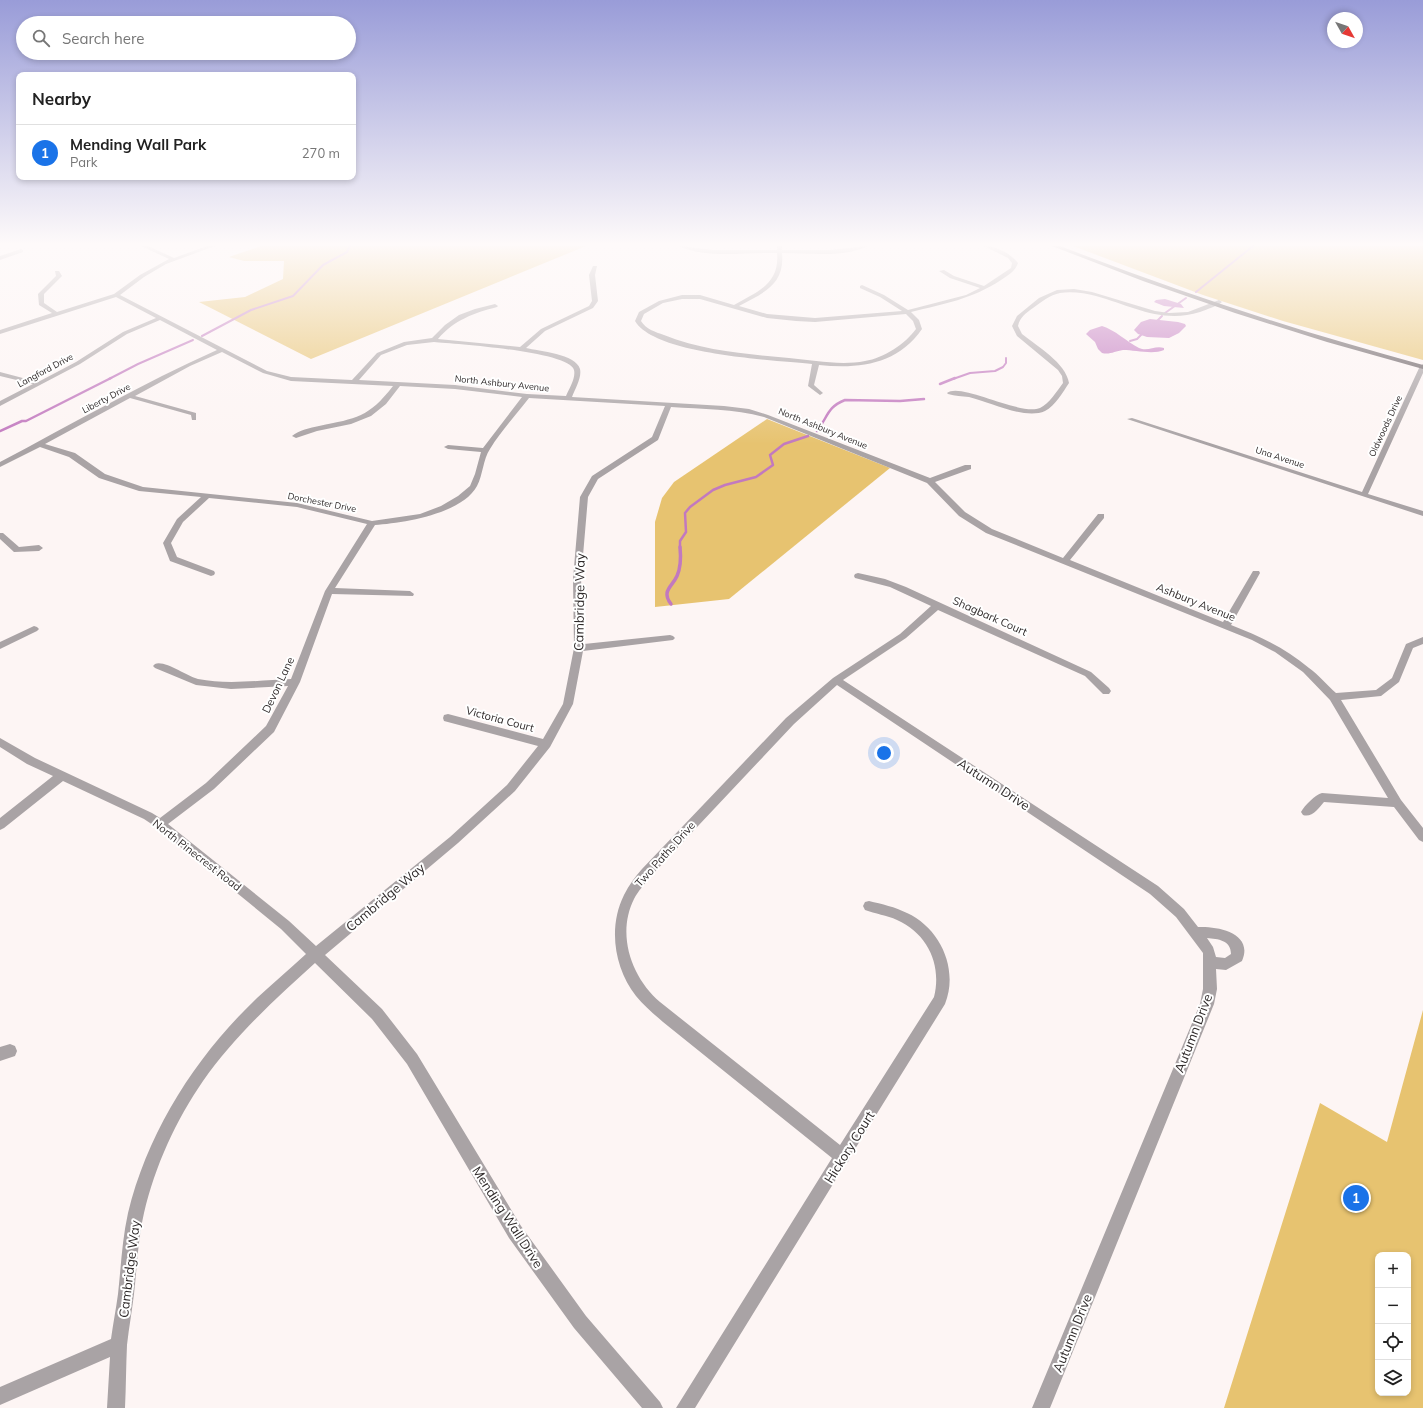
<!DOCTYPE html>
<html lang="en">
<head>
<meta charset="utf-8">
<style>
  :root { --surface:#fff; --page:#f2f2f2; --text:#222; --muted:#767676; --line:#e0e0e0; --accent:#1a73e8 }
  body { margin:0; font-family:Mulish,sans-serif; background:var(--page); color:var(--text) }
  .controls { position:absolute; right:12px; bottom:12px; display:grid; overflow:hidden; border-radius:8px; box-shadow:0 2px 6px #0003 }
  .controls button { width:36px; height:36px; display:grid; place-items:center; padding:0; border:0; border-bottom:1px solid var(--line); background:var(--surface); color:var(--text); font:20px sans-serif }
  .compass { position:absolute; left:1327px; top:12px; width:36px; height:36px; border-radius:50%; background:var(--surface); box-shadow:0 2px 6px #0003; rotate:130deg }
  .you { position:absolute; left:884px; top:753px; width:14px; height:14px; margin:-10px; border:3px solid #fff; border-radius:50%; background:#1a73e8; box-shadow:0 0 0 6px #1a73e833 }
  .badge { display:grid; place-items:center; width:26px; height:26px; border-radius:50%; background:var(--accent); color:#fff; font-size:13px; font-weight:700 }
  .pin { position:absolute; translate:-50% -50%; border:2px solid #fff; box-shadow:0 1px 4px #0006 }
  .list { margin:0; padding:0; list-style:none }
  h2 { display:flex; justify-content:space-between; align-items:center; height:52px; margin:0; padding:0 16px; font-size:17px }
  h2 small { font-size:13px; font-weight:400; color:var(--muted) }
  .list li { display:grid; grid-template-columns:26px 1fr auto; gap:12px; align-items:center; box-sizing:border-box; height:56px; padding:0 16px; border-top:1px solid var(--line) }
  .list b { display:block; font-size:15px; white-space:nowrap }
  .list p { margin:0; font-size:13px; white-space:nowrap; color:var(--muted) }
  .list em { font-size:13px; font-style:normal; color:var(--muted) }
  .icon { flex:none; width:22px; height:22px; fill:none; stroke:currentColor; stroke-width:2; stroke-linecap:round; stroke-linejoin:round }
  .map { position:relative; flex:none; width:1423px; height:1408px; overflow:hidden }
  .search { position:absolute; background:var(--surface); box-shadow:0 2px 6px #0003; left:16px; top:16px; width:340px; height:44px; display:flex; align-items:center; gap:10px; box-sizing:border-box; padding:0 14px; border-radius:22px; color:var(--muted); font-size:15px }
  .panel { position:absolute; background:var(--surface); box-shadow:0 2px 6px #0003; left:16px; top:72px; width:340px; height:108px; border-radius:8px }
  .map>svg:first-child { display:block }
  .green { fill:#e7c370; fill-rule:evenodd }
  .water { fill:#c279bf }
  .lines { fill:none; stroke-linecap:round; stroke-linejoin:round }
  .stream-far2 { stroke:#c279bf; stroke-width:2 }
  .stream-far1 { stroke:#c279bf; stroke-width:2.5 }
  .stream { stroke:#c279bf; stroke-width:3.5 }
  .minor { fill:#a9a3a5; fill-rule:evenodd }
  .major { fill:#685f62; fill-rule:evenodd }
  .labels { text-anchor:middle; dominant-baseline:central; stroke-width:4; stroke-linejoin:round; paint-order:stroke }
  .far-street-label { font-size:9px; fill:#2f2a2a; stroke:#fff }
  .street-label { font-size:11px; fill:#2f2a2a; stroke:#fff }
  .near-street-label { font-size:13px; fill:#2f2a2a; stroke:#fff }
</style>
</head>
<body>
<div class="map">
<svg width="1423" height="1408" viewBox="0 0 1423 1408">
  <rect width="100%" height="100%" fill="#fdf5f4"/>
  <!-- green -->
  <g class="green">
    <polygon points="261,246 586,246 311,359 199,302 245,297 283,279 284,261 244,261 229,257"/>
    <polygon points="1073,246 1423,246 1423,360 1283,321 1203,295"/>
    <polygon points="767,419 890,468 729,599 655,607 655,522 662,498 674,482"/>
    <path d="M1423,1010V1408H1224L1320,1103L1387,1142ZM1378,1255H1408V1393H1378Z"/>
  </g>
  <!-- water -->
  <g class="water">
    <polygon points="1165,299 1181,304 1184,308 1164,306 1154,302 1156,300"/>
    <polygon points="1150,319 1178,322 1185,324 1186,326 1179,333 1169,338 1147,337 1138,334 1134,330 1141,322"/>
    <path d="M1102,326C1115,330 1126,341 1139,348C1148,352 1155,345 1164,348V350C1153,355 1135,350 1123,350C1115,351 1110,355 1102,353L1098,349L1095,342L1086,334L1090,330Z"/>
  </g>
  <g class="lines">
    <!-- stream-far2 -->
    <g class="stream-far2">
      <polyline points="1196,292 1253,246"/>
      <polyline points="1165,313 1186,298"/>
      <polyline points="1155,323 1162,316"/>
      <polyline points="202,336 251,310 293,296 323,265 347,252 350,246"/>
      <polyline points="1130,341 1137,339 1144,332"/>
      <polyline points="109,379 138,364 193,340"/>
      <polyline points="953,379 970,373 995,371 1003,367 1006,363 1006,358"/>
    </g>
    <!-- stream-far1 -->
    <g class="stream-far1">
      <polyline points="940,384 955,378"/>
      <polyline points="0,431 22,421 26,421 111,378"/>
      <path d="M817,431C828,417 827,407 845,400L900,401L924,399"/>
      <polyline points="680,548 680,541 686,532 685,513 690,507 713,490 725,485 756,477 773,465 770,455 784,444 808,436"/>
    </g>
    <!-- stream -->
    <path class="stream" d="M671,604C661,591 672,587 677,576C681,567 681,557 680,547"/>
    <!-- minor -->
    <g class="minor">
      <path d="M141,246H148L174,258L207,246H215L166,264L144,277L120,295L267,371L291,377L352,380L377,353L404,342L432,338L445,325L459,315L475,309L495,304L498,306L497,307C474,313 454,320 438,339L520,347L541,329L589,306L592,301L589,275L593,266H597L595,275L598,301L593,308L545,331L526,348C539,351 576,354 580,369C582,378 575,389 572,397L724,406L749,409L768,415L930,478L965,465H971V469L935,482L965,512L992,529L1063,558L1098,514H1104V518L1070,560L1223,622L1253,571H1259L1260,573L1231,625C1259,636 1286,648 1309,668C1319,675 1327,685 1336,693L1376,690L1392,678L1406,644L1423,637V644L1413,648L1399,682L1381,696L1341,700L1401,800L1423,828V842L1419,840L1394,807L1324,802C1319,808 1312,818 1303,815L1301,812C1305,805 1315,795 1322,793L1388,798L1330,700L1303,672L1275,652L1252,640L986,533L959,516L927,483L764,417C734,409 702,409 671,407L658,440L598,479L588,497L581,579L584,644L670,635L673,636L675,638L673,640L583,651L573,704L550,747L515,791L458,843L325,955L382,1009L417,1054L521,1226L586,1316L660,1402L663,1408H642L574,1328L509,1238L407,1064L372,1019L315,963C275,999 235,1036 203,1081C176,1120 155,1166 144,1213C138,1239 137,1267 134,1294C132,1311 129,1327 127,1345C126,1366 126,1387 125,1408H107L110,1357L0,1405V1387L111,1339C113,1324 116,1309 118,1294C121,1267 122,1240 128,1213C148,1131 196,1056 257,998C273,983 290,969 306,954L281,929L156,827L144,819L63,781L4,828L0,830V818L53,776L27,764L0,747V738L35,758L152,813L160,818L206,783L266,726L288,686L231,689L196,685L155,668L153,666L155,664C165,660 186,676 198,679C228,685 261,680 291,679L325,591L367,524L297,507L209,498L183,522L171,543L177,557L214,571L215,573L214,575L211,576L170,561L163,543L177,519L201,497L139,491L99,478L69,457L40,447L0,467V462C72,424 143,383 217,350L160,320L127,334L80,364L0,406V401L33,384L0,376V372L38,382L76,362L123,332L156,318L116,297L0,334V330L52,313L39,305L38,294L56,276L55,271H59L62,276L44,294V303L57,312L114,294L140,275L169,259ZM434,342C455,344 569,351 574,370C576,378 569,389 566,396L527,394L455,385L359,380L381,355L407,345ZM222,352L263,373L291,381L393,386C368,418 357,418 319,426C310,428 299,430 292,436L296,438L317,431L351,424L371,416L386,404L400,386L455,389L522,397L483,448L448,445L444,447L448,449L481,452L475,474L470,486L458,496L441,506L420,514L372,521L297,503L143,487L105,474L75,453L45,444L130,398L191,415L192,420H196V413L135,396L190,366ZM529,398L665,406L652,437L592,476L580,497L573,579L574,648L563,704L543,739L448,714L444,715L443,718L444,721L538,746L507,785L450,837L316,946L289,921L168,824L214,789L274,732L300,682L332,594L413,596L414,594L410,591L335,588L375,525C403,523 462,514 477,486C483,475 483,459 490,449C501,431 516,415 529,398Z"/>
      <path d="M679,246L713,250H777V246H782V250H830L868,246C843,258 809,253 782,253C785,285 763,293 739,306L767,314L815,318L902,311L880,297L860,288V286L862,285L884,295L908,310L966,295L980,288L950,278L939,271L944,270L954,276L984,286L1011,268L1012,263L1008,258L984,246C996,246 1010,253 1018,263C1015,272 1008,275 1001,280C972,299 944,304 911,312L919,320L922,329C897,365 859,369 819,365L814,385L823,393L820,395L808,386L812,364C774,360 655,355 635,321L639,312L659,301L682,295H700L734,305C757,292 780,284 777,253C747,252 706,259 679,246ZM682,299H700L767,318L796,321L815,322L906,314L913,321L916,329C905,344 884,358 865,361C840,366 814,360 789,358C746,354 704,351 664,335C655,332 646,329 641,321L644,314L663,303Z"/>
      <polygon points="21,249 23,250 23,252 0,260 0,256"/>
      <path d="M1074,289L1092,292L1155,311L1169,313L1188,312L1219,300L1222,302C1216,307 1207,309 1200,312C1162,324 1132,306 1096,296C1085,293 1071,291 1060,293C1050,295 1041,302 1033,308C1026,313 1020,317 1018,326L1022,334C1037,346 1066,363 1069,383C1063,392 1055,406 1045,411C1025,420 990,402 969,397C962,396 955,396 948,394L947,393C961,382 1019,416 1040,408C1049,404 1057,391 1063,383L1062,376L1058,370L1017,336L1012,326L1017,316L1039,298L1057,290Z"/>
      <polygon points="1423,364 1423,373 1368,494 1423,511 1423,516 1127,419 1132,418 1362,492 1420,366"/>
      <polygon points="0,533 3,533 19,547 39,545 43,548 39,551 14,552 0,539"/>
      <path d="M858,573L885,579L906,587L1091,672L1109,688L1111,691L1109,694H1103L1085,676L938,610L906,638L843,680L1158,886L1184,909L1198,927C1218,926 1254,933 1242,961L1226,970L1216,969L1217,989L1214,1004L1050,1408H1032L1200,1004L1203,989V953L1176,917L1150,894L837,685L794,724L650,877C645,884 638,891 634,899C616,935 632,978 660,1002L840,1145L934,997C942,965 928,934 897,920C887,915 875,914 865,910L863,906L865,902L869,901C882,904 895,907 907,913C940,928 959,969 945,1004L850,1157L848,1162L846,1163L695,1408H676L832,1158L663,1022C654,1014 644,1006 636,996C614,968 608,927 624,895C629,885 635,877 642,869L786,718L833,678L900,634L931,606L890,587L855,578L854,576L855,574ZM1207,938C1218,939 1231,940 1231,954L1225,958L1216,957L1213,947Z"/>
      <polygon points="34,626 37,627 39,629 37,631 0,649 0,642"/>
      <polygon points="10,1044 15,1046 17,1051 15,1056 0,1061 0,1047"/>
    </g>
    <!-- major -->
    <path class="major" d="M1052,246H1060C1179,292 1300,332 1423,365V369L1327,342L1235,313L1143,281Z"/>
  </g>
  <!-- sky -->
  <linearGradient id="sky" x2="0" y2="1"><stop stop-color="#999cd8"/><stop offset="0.55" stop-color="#fefafa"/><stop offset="1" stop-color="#fefafa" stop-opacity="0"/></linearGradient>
  <rect width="1423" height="444" fill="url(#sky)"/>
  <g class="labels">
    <!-- far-street labels -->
    <g class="far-street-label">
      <text transform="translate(45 370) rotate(-28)">Langford Drive</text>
      <text transform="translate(502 383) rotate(6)">North Ashbury Avenue</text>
      <text transform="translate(106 398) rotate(-28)">Liberty Drive</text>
      <text transform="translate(1385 426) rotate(-65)">Oldwoods Drive</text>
      <text transform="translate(823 428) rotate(22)">North Ashbury Avenue</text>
      <text transform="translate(1280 457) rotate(18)">Una Avenue</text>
      <text transform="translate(322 502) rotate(11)">Dorchester Drive</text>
    </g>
    <!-- street labels -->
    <g class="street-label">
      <text transform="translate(1196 602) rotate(22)">Ashbury Avenue</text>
      <text transform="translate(990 616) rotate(24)">Shagbark Court</text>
      <text transform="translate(278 685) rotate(-65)">Devon Lane</text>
      <text transform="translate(500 719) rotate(15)">Victoria Court</text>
      <text transform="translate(665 854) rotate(-48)">Two Paths Drive</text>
      <text transform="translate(197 855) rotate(38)">North Pinecrest Road</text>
    </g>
    <!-- near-street labels -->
    <g class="near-street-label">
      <text transform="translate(579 602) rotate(-89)">Cambridge Way</text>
      <text transform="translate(994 784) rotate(33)">Autumn Drive</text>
      <text transform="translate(385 897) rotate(-40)">Cambridge Way</text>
      <text transform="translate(1193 1033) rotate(-69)">Autumn Drive</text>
      <text transform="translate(849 1147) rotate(-58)">Hickory Court</text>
      <text transform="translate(508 1217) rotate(57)">Mending Wall Drive</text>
      <text transform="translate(129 1269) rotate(-83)">Cambridge Way</text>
      <text transform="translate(1072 1333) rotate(-68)">Autumn Drive</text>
    </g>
  </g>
</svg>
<div class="controls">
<button>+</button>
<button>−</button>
<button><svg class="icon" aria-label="locate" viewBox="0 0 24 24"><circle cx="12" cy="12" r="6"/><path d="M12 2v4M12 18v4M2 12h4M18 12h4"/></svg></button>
<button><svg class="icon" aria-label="layers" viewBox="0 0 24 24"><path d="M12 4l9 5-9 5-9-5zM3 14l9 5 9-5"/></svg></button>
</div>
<svg class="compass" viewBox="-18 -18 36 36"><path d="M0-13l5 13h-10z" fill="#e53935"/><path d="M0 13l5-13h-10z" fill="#767676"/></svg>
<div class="you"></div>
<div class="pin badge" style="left:1356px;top:1198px">1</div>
<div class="search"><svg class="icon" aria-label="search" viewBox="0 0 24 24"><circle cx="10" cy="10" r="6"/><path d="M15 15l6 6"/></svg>Search here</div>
<section class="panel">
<h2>Nearby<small></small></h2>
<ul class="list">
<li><span class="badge">1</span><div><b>Mending Wall Park</b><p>Park</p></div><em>270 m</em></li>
</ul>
</section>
</div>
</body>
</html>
